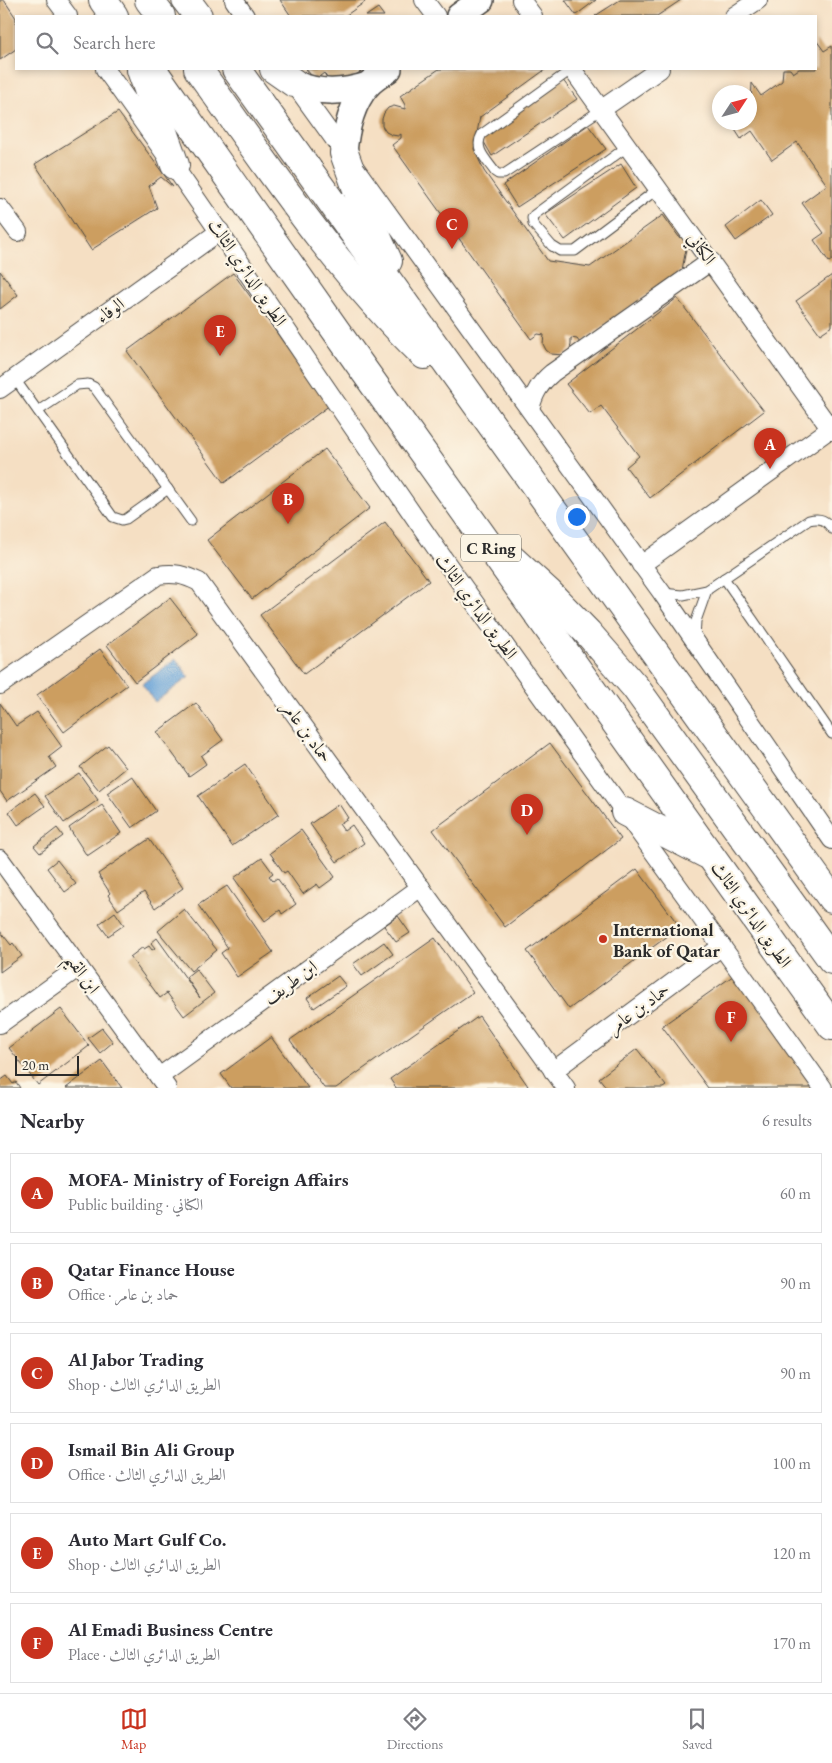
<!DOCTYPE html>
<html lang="en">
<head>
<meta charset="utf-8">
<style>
  :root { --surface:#fff; --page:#f2f2f3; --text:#2b2b33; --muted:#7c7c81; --line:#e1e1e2; --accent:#c8321e }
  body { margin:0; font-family:"EB Garamond",Amiri,serif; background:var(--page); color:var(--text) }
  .compass { position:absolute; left:712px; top:85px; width:45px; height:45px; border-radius:50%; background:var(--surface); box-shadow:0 2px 8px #0003; rotate:54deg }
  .scale { position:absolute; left:15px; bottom:12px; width:64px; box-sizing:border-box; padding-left:5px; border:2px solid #2b2b2b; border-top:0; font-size:14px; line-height:18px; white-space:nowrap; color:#2b2b2b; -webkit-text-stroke:4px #fcf5e5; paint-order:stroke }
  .you { position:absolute; left:576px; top:516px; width:18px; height:18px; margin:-12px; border:4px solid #fff; border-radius:50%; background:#1a73e8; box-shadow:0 0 0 8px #1a73e833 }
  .badge { display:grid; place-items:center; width:32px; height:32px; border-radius:50%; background:var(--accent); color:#fff; font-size:16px; font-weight:700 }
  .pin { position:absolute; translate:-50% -41px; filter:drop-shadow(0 1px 2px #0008) }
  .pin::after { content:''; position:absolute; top:26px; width:18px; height:15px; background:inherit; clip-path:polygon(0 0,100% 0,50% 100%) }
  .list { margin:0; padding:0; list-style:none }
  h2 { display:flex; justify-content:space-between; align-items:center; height:65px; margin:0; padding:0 20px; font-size:21px }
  h2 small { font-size:16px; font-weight:400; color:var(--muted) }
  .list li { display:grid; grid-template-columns:32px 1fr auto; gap:15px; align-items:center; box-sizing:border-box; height:80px; margin:0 10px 10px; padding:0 10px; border:1px solid var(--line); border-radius:0px }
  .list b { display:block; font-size:19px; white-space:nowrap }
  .list p { margin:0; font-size:16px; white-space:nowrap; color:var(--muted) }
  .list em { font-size:16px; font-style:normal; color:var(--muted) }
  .icon { flex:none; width:28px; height:28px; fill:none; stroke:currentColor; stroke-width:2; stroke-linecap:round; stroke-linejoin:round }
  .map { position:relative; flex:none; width:832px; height:1088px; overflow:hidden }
  .search { position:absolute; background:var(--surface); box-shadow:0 2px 8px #0003; left:15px; right:15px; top:15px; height:55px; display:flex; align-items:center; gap:12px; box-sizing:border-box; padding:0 18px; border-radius:0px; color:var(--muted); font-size:19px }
  .sheet { height:605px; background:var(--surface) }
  nav { display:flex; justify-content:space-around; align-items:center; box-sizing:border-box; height:70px; border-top:1px solid var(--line); background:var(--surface); font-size:14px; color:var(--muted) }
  nav a { display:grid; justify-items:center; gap:2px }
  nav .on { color:var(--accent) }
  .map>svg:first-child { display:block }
  .water { fill:#68a3d8; stroke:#4a6782 }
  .building { fill:#cc9e60 }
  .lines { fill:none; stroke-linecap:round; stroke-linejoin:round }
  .lane-casing { stroke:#494642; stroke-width:11 }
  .street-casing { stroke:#494642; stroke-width:20 }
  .secondary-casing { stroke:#494642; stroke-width:28 }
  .highway-casing { stroke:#494642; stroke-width:30 }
  .lane { stroke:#fff; stroke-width:9 }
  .street { stroke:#fff; stroke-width:18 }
  .secondary { stroke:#fff; stroke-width:25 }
  .highway { stroke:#fff; stroke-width:28 }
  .poi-dot { fill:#c8321e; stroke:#fcf5e5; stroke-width:2 }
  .labels { text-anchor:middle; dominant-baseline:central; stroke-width:4.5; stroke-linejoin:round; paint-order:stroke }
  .shield { fill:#fcf5e5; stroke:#6a6863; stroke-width:1 }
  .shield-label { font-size:16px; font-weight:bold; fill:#2b2b2b }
  .street-label { font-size:18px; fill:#2b2b2b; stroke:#fcf5e5 }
  .poi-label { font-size:18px; font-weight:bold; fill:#2b2b2b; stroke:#fcf5e5; text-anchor:start }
</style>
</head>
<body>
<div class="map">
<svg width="832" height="1088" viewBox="0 0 832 1088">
  <rect width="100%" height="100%" fill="#fcf5e5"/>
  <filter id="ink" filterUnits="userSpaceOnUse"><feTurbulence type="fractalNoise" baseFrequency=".02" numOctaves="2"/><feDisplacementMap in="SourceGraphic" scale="10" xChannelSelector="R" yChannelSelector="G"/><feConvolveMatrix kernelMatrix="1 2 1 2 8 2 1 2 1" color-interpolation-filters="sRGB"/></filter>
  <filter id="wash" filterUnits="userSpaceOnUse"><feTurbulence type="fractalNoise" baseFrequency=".0096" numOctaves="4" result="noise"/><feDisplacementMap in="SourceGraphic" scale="20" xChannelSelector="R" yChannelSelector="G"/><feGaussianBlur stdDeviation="1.12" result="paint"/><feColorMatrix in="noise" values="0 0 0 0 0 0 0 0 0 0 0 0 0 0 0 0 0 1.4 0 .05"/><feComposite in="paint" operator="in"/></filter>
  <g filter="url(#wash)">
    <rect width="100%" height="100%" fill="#f5dfc3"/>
    <!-- water -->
    <polygon class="water" points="176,659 189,677 155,702 142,684"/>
    <g id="blocks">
      <!-- building -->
      <g class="building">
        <polygon points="0,0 4,0 16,18 16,49 0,60"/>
        <polygon points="280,0 364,0 365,2 345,16 291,16"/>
        <polygon points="565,0 596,0 576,15"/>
        <polygon points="620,0 681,0 657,16 595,16"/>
        <polygon points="378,8 384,16 366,16"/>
        <polygon points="816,40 824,51 832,46 832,260 829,262 814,240 824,233 802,203 827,185 797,142 772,160 752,131 741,139 730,122 750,122 752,83 761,96 782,81 783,69 790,69 793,73 799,69 816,69"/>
        <polygon points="306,69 364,69 341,86 330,83 324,73 315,80"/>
        <polygon points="439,69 546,69 480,117 474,149 484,171 548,261 590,267 663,215 679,237 688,239 682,270 580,343 577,339 571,338 571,345 569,351 563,355 551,354 546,350 543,344 544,335 538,334 531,339 392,145 401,138 401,134 398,136 392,135 386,132 382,126 382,119 384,113 388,108 394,106 405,109 405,105 400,96"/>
        <polygon points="562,79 577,99 492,156 481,137"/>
        <polygon points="118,112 173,187 161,177 149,186 157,208 91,250 35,164"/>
        <polygon points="588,125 606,149 517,207 503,185"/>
        <polygon points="621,164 636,188 565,240 545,214"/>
        <polygon points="761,200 772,215 736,241 726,227"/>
        <polygon points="0,271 18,295 0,309"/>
        <polygon points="233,273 330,405 224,483 127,351"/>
        <polygon points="832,275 832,326 820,334 796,301"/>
        <polygon points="677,298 764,411 650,498 626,467 639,456 601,406 590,414 566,384"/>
        <polygon points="325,449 370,508 252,599 207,540"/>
        <polygon points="385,522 429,581 304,674 260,615"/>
        <polygon points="170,598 198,634 135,682 107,645"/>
        <polygon points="100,649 127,685 64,732 37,695"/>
        <polygon points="0,703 16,726 37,712 62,747 49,757 56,767 7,801 0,791"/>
        <polygon points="196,703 223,740 201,756 206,764 189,776 157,732"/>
        <polygon points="550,743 621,839 505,927 433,830"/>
        <polygon points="108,745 126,768 99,790 80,767"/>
        <polygon points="245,764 279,814 232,846 198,796"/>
        <polygon points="79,773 98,800 64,823 45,796"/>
        <polygon points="132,776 156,811 132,828 107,793"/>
        <polygon points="35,793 45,806 18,825 9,812"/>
        <polygon points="339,804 348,818 339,824 344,831 352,825 364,843 337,862 310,824"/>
        <polygon points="102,805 121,833 87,856 69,828"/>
        <polygon points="57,828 63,836 40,853 34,846"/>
        <polygon points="301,830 335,877 320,888 317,884 303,894 287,871 284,873 270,853"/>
        <polygon points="149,839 183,888 155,908 144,892 118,910 108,895 110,893 98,874"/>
        <polygon points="262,858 273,873 269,876 273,881 277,878 296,904 282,914 280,910 265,921 234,878"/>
        <polygon points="57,860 76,884 65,892 47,868"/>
        <polygon points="637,869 680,927 569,1009 527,951"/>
        <polygon points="227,886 273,952 237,977 221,953 228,948 198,905"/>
        <polygon points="184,909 217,950 191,971 158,931"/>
        <polygon points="115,912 124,925 108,936 99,924"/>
        <polygon points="398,916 410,933 396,942 384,926"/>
        <polygon points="0,931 11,945 13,943 22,956 0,972"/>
        <polygon points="157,938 200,998 186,977 196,969 214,993 184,1016 167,993 160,998 130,957 143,947 144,949 149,946 152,950 155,948 151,943"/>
        <polygon points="435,938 473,992 336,1088 324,1088 290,1040"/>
        <polygon points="384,942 393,954 362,976 353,964"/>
        <polygon points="737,973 821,1088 708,1088 662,1026"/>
        <polygon points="338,976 346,986 314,1008 307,998"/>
        <polygon points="61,1009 89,1046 38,1085 9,1048"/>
        <polygon points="479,1016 528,1086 525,1088 396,1088 390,1079"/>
        <polygon points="102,1028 113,1042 100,1053 88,1038"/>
        <polygon points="271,1037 308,1088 231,1088 221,1074"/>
        <polygon points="637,1049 666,1086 663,1088 607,1088 599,1078"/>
        <polygon points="102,1061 122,1088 66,1088"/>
        <polygon points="7,1076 13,1084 16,1082 20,1088 0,1088 0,1081"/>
      </g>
    </g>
  </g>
  <g filter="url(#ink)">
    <use href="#blocks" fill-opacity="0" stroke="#494642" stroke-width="1"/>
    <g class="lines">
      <!-- lane casing -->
      <g class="lane-casing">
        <g id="lane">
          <path d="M572,69L482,134C473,149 487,160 495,172L498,174H504L602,109"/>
          <polyline points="628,146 534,215 532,218 533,224 552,246 560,251 575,251 659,188"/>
          <polyline points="15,379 113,517 122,520 126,519 168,489"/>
          <polyline points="38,411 77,385 88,384 94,387 191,521"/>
          <polyline points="724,578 832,734"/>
          <path d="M662,593L683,595L707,590L809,520C820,517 826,520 832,529"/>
          <polyline points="695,638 696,621 707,590"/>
        </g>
      </g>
      <!-- street casing -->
      <g class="street-casing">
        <g id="street">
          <polyline points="56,0 68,16"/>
          <polyline points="234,0 245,16"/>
          <polyline points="424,0 436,16"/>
          <polyline points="521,0 533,16"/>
          <polyline points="734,16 758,0"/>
          <path d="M105,69C219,227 325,389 436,548C563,730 695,907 823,1088"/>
          <polyline points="572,69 832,431"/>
          <polyline points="293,82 662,593 832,840"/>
          <polyline points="602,109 660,69"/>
          <polyline points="0,208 18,232"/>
          <polyline points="0,389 220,231"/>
          <path d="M530,409C534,393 540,383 552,373L711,261"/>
          <polyline points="641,565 830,429"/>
          <path d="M0,685L158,575C175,572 184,575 199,582L566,1088"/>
          <polyline points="0,859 167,1088"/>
          <polyline points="0,1024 79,967"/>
          <polyline points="553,1071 722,946"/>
          <polyline points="159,1077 421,887"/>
        </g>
      </g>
      <!-- secondary casing -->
      <g class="secondary-casing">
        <g id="secondary">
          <polyline points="459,16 481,0"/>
          <path d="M294,83C319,94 342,93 368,85"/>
          <path d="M344,153C346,129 351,105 367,86C373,79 382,74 389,69"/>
        </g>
      </g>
      <!-- highway casing -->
      <g class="highway-casing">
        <g id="highway">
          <polyline points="103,0 114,16"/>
          <polyline points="149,0 161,16"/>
          <polyline points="186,0 198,16"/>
          <polyline points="152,69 358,362 832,1026"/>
          <path d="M198,69C269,168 336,270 424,355"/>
          <polyline points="236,69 832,899"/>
          <polyline points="274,69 294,83"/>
          <polyline points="141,70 175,165"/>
          <polyline points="344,153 363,206 388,261"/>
          <polyline points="513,560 548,592 588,633 635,687 832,960"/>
          <polyline points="625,812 706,854"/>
        </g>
      </g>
      <!-- lane -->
      <use href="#lane" class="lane"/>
      <!-- street -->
      <use href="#street" class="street"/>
      <!-- secondary -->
      <use href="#secondary" class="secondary"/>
      <!-- highway -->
      <use href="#highway" class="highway"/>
    </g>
  </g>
  <!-- markers -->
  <circle class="poi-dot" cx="603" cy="939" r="5"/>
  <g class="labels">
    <!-- shield labels -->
    <rect class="shield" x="461" y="534.5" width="60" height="27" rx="4"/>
    <g class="shield-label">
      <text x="491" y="548">C Ring</text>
    </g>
    <!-- street labels -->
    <g class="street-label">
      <text transform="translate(702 248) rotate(54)">الكناني</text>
      <text transform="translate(248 272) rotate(56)">الطريق الدائري الثالث</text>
      <text transform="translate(110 310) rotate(-36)">الوفاء</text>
      <text transform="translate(477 606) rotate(54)">الطريق الدائري الثالث</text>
      <text transform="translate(307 731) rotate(54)">حماد بن عامر</text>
      <text transform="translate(752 914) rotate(55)">الطريق الدائري الثالث</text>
      <text transform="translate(83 973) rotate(54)">ابن القيم</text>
      <text transform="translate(290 982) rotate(-36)">ابن طريف</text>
      <text transform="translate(638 1008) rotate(-36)">حماد بن عامر</text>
    </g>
    <!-- poi labels -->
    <g class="poi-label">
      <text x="613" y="929">International<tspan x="613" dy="21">Bank of Qatar</tspan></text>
    </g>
  </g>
</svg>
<svg class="compass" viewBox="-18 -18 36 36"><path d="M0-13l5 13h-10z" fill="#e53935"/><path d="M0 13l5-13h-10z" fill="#7c7c81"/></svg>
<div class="scale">20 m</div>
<div class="you"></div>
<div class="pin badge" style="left:770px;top:469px">A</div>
<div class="pin badge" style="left:288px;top:524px">B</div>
<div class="pin badge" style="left:452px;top:249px">C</div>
<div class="pin badge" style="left:527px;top:835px">D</div>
<div class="pin badge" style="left:220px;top:356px">E</div>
<div class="pin badge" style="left:731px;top:1042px">F</div>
<div class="search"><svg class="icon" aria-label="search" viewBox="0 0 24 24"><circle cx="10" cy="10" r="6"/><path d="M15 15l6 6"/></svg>Search here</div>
</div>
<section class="sheet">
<h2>Nearby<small>6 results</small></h2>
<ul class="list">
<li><span class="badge">A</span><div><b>MOFA- Ministry of Foreign Affairs</b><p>Public building · الكناني</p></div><em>60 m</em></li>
<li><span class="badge">B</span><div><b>Qatar Finance House</b><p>Office · حماد بن عامر</p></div><em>90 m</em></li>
<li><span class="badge">C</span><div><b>Al Jabor Trading</b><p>Shop · الطريق الدائري الثالث</p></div><em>90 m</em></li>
<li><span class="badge">D</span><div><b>Ismail Bin Ali Group</b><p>Office · الطريق الدائري الثالث</p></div><em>100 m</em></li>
<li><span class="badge">E</span><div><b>Auto Mart Gulf Co.</b><p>Shop · الطريق الدائري الثالث</p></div><em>120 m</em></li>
<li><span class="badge">F</span><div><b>Al Emadi Business Centre</b><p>Place · الطريق الدائري الثالث</p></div><em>170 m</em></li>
</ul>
</section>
<nav>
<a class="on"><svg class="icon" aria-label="map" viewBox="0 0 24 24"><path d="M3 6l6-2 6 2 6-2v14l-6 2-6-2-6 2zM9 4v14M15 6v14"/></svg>Map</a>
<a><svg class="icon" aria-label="directions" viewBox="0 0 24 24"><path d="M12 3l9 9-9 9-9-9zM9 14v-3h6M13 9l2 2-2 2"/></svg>Directions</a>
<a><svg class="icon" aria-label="saved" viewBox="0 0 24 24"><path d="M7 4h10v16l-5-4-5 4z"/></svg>Saved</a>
</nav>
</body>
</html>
